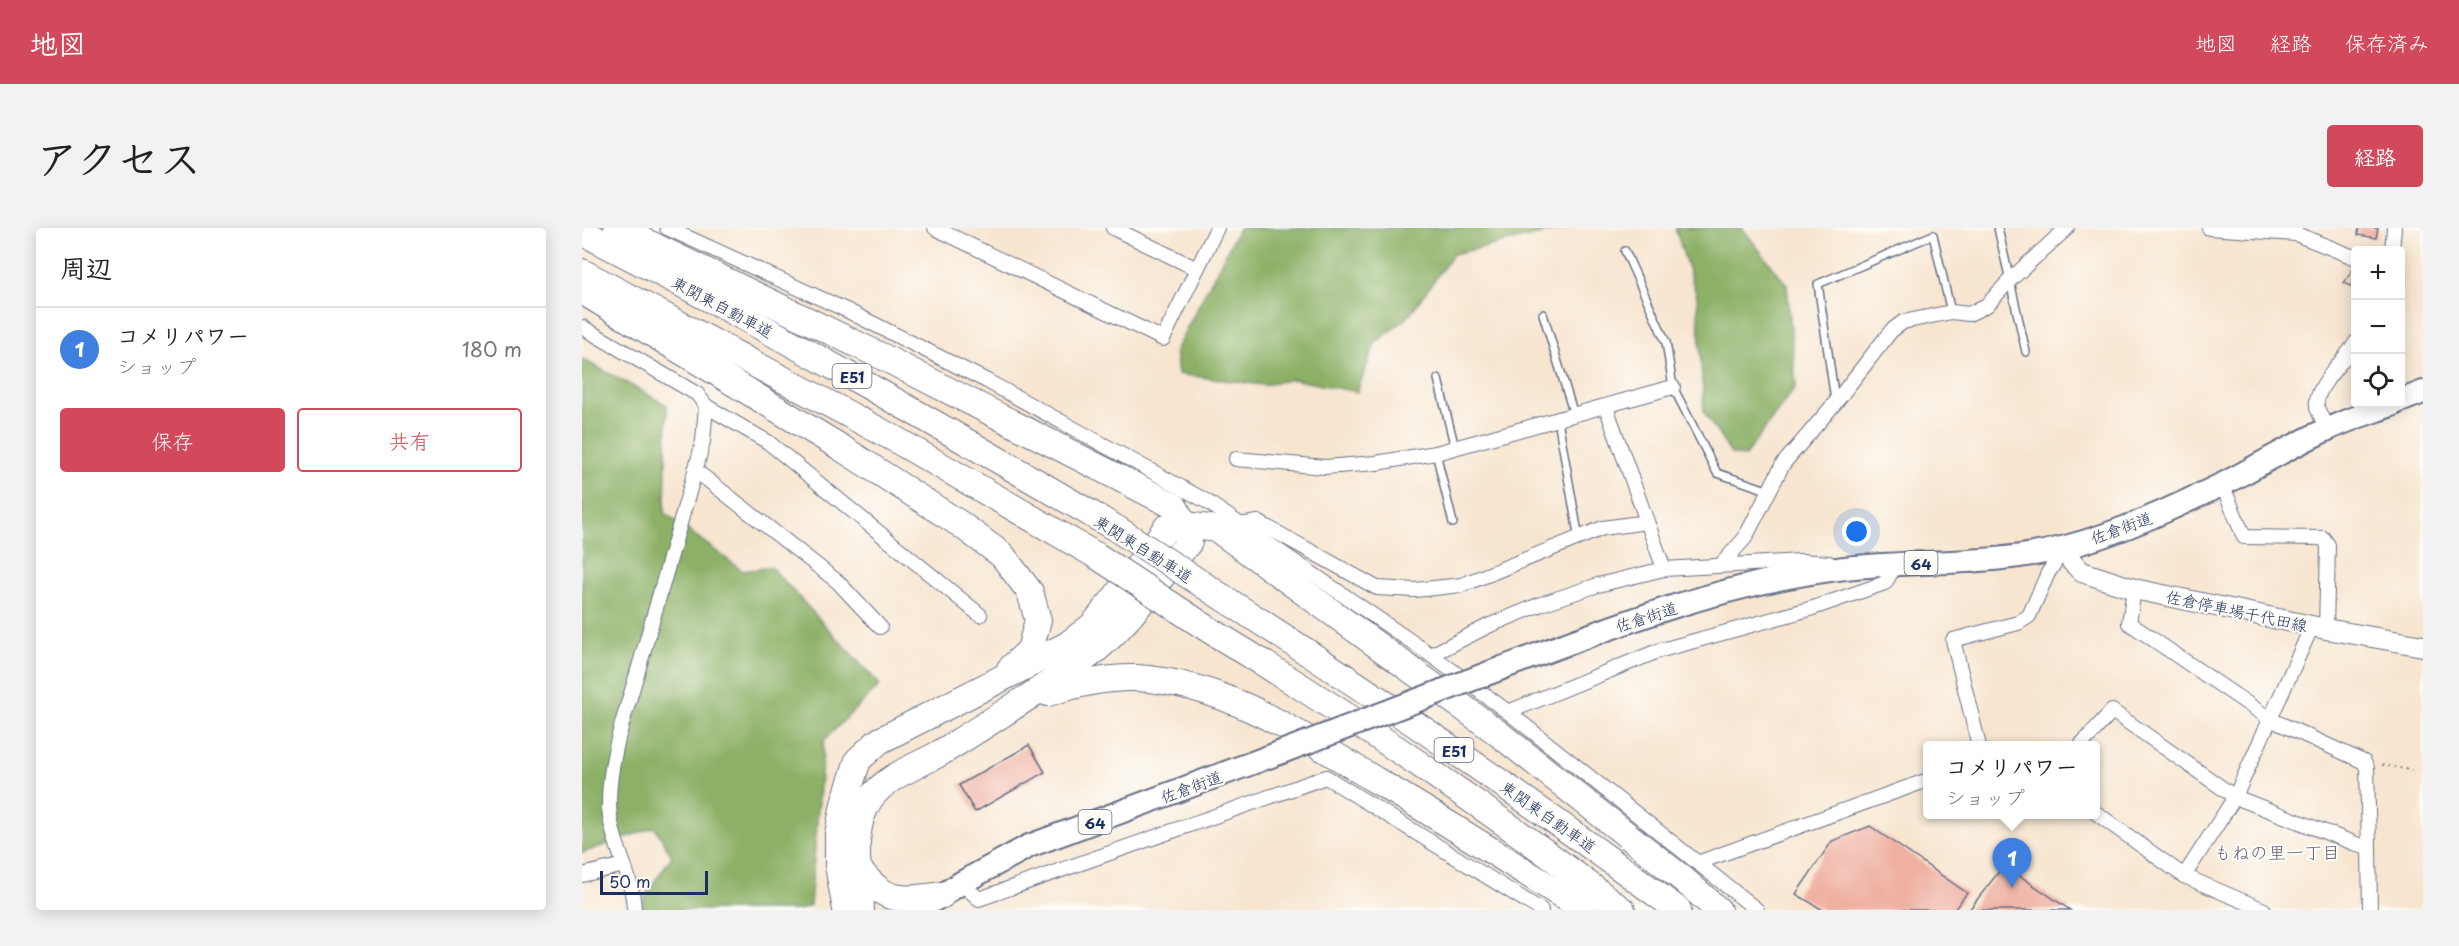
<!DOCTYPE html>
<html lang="ja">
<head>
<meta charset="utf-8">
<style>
  :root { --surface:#fff; --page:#f2f2f2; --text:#222; --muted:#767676; --line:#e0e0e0; --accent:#d1495b }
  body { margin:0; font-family:"Playpen Sans","Klee One",sans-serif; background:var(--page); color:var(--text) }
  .controls { position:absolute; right:18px; top:18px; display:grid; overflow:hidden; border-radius:6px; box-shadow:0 3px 15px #0003 }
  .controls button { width:54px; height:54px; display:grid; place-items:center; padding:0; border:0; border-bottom:2px solid var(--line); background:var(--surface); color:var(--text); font:30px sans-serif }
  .scale { position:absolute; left:18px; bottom:15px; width:108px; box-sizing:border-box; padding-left:6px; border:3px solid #1b2f5e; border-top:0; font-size:16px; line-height:21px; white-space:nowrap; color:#1b2f5e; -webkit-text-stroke:4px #fdfcf7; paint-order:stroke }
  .you { position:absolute; left:1275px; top:304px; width:21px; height:21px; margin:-15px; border:4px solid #fff; border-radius:50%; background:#1a73e8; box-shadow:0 0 0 9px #1a73e833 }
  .badge { display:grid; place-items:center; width:39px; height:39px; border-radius:50%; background:var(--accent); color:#fff; font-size:20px; font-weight:700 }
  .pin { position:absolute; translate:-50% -50px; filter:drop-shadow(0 2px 3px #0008) }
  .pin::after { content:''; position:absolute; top:32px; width:21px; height:18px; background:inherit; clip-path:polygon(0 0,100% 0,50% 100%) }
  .popup { position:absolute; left:1341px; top:513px; width:177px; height:78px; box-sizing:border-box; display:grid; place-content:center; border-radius:6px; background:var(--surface); filter:drop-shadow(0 2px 4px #0005); font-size:20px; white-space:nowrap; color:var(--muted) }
  .popup b { font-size:22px; color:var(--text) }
  .popup::after { content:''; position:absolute; left:50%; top:100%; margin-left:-12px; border:12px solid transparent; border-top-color:var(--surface) }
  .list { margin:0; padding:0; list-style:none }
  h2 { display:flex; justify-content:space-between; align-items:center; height:78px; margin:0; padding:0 24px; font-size:26px }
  h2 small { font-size:20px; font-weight:400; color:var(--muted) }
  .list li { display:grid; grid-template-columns:39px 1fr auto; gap:18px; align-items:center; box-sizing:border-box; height:84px; padding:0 24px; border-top:2px solid var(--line) }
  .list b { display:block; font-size:22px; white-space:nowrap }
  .list p { margin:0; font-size:20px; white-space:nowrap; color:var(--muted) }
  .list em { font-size:20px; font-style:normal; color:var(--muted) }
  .actions { display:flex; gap:12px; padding:18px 24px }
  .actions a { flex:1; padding:14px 0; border:2px solid var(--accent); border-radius:6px; text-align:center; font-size:21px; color:var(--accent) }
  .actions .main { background:var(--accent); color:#fff }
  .icon { flex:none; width:33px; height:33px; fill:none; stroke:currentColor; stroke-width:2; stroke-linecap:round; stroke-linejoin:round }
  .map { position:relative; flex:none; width:1841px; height:682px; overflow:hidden; border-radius:6px }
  header { display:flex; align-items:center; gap:36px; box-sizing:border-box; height:84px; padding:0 30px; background:var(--accent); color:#fff }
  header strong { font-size:28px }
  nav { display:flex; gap:33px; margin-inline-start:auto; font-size:21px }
  .intro { display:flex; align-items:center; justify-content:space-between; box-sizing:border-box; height:144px; padding:0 36px }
  h1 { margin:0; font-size:42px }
  .button { padding:15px 27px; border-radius:6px; background:var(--accent); color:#fff; font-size:21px; font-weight:700 }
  main { display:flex; gap:36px; padding:0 36px }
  aside { flex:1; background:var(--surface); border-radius:6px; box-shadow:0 3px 15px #0003 }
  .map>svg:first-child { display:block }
  .forest { fill:#8cb066; stroke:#547062; stroke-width:1.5 }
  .building { fill:#efb0a2 }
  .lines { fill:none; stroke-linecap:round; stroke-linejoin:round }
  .service-casing { stroke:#686f86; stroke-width:10 }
  .minor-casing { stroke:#686f86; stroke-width:16 }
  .secondary-casing { stroke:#686f86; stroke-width:22 }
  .primary-casing { stroke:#686f86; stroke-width:26 }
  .motorway-casing { stroke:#686f86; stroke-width:28 }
  .path { stroke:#686f86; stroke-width:2; stroke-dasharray:1.5 4.5; stroke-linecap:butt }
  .service { stroke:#fff; stroke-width:7 }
  .minor { stroke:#fff; stroke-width:14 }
  .secondary { stroke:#fff; stroke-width:20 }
  .primary { stroke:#fff; stroke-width:22 }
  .motorway { stroke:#fff; stroke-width:26 }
  .primary-bridge-casing { stroke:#686f86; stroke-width:26; stroke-linecap:butt }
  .motorway-bridge-casing { stroke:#686f86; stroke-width:28; stroke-linecap:butt }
  .primary-bridge { stroke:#fff; stroke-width:22 }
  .motorway-bridge { stroke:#fff; stroke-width:26 }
  .labels { text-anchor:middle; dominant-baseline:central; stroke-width:4.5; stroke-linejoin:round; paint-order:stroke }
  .shield { fill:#fdfcf7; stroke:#5f6c8c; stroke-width:1.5 }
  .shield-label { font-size:15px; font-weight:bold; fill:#1b2f5e }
  .street-label { font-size:16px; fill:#1b2f5e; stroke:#fdfcf7 }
  .neighbourhood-label { font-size:18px; fill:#655c76; stroke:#fdfcf7 }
</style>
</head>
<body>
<header>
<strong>地図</strong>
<nav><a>地図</a><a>経路</a><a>保存済み</a></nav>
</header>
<div class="intro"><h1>アクセス</h1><a class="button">経路</a></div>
<main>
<aside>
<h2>周辺<small></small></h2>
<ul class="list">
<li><span class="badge" style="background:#3f7fe0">1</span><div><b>コメリパワー</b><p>ショップ</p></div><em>180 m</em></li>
</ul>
<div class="actions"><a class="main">保存</a><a>共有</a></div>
</aside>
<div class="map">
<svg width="1841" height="682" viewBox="0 0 1841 682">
  <rect width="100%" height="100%" fill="#fdfcf7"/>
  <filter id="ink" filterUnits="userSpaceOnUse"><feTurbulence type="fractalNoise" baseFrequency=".0167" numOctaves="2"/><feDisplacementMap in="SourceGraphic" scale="12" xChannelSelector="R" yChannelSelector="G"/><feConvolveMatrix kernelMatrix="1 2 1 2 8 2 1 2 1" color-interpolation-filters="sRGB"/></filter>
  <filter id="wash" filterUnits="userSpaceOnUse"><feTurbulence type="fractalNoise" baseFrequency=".008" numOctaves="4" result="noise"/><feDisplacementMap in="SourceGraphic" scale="24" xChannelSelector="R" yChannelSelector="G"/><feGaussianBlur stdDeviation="1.35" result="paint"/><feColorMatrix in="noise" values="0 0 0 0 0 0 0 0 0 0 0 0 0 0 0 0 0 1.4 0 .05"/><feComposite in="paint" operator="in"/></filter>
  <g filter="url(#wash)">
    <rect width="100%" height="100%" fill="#f7e5cf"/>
    <!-- forest -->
    <g class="forest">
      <polygon points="657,0 986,0 871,26 825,90 793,115 775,164 710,151 682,157 596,146 593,123"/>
      <polygon points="1093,0 1160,0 1205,57 1214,158 1163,228 1149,226 1122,184 1115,68"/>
      <polygon points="0,131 85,177 83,285 161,343 189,339 298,457 242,512 228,677 218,682 58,682 65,665 90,628 73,599 0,625"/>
    </g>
    <g id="blocks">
      <!-- building -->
      <g class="building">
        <polygon points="1777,0 1796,0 1794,10 1776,7"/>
        <polygon points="1771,41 1774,43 1774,61 1762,55"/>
        <polygon points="447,517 463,544 393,584 377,557"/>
        <polygon points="1288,598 1385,665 1372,682 1241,682 1214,666 1250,613"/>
        <polygon points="1422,637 1488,682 1387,682"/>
      </g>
    </g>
  </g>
  <g filter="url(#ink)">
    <use href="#blocks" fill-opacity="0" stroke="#686f86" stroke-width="1.5"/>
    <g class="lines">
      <!-- service casing -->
      <g class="service-casing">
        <g id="service">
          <polyline points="1416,0 1444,124"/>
          <polyline points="1043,23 1084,114 1091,159 1135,245 1188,263"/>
          <polyline points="961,86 992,187"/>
          <polyline points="856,151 873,220"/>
          <polyline points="1253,172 1236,56 1351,7 1369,84"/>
          <polyline points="976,192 997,311"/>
          <polyline points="854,225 871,295"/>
        </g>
      </g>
      <!-- minor casing -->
      <g class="minor-casing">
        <g id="minor">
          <polyline points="85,0 264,82 405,153 624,273 849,427 926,484 1175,682"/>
          <polyline points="353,0 581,111 635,0"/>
          <polyline points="531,0 615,41"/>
          <polyline points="1627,0 1714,6 1774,30"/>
          <polyline points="1810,22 1812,0"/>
          <path d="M0,99L115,166L124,178L121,213L117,229C97,297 78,365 59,432C46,478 27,527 27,575C27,612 51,645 52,682"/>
          <polyline points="124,178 186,214 398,387"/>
          <polyline points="1024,179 1082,341"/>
          <path d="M1745,201C1742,194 1737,186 1735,179C1731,160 1764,131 1774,114"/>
          <polyline points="654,231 743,239 794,235 854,225 1091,159"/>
          <polyline points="113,242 256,354 298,399"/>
          <polyline points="1640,256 1662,309 1741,310 1746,317 1744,401"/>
          <polyline points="658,297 676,294 795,360 833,362 880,357 1021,300 1065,294"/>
          <polyline points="1139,337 1163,310 1201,236 1253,175 1309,103 1321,94 1369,84 1387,86 1405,77 1428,52 1485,0"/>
          <polyline points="1552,361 1547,395 1688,491 1782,534 1785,540 1787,621"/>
          <polyline points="849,427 906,398 959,376 1016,357 1082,341 1220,333 1247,335"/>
          <polyline points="926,484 1076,423 1231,380 1303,355 1314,336"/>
          <polyline points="1397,518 1371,412 1436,395 1447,388 1466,345 1483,319"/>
          <polyline points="1498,518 1530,483 1653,569 1787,621 1788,682"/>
          <polyline points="1514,585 1602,648 1682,682"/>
          <polyline points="1115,635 1346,552"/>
          <polyline points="0,647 42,637"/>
          <polyline points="1602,648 1653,569 1730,398"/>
          <polyline points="379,655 397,671 744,549 959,682"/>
        </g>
      </g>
      <!-- secondary casing -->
      <g class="secondary-casing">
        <polyline id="secondary" points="1483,319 1490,334 1500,344 1552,361 1744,401 1841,418"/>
      </g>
      <!-- primary casing -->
      <g class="primary-casing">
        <g id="primary">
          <polyline points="1818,173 1841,164"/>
          <path d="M920,440C1031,398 1144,354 1263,340C1336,332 1412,338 1484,319C1538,305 1591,280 1641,256C1676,238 1710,217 1746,201C1767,191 1790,184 1812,176"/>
          <polyline points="346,676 379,655 447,618 697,525"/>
        </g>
      </g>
      <!-- motorway casing -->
      <g class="motorway-casing">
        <g id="motorway">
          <path d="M35,0L301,129L592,278L603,297L607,314C575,353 542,403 501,432C455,464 407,495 360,524C336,538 304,548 288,571C266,604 278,646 279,682"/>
          <path d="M0,4C182,97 359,198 535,301"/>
          <polyline points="0,44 311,210 515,328"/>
          <polyline points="0,63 258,219 378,296 420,327 448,364 456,392 448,422 428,441"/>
          <path d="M643,371C798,470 949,573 1096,682"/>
          <path d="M626,401C769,488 908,580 1040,682"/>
          <path d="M466,465C494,456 525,449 555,450C644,455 721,508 795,553C865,594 934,638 1003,682"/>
          <path d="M274,638C304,675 314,673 360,667"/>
          <polyline points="264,682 256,637 256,606 262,576 276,532 297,513 485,417 511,397 533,370 584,300 603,297 635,301 912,502 1102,652 1136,682"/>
        </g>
      </g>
      <!-- path -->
      <polyline class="path" points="1800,537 1830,542"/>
      <!-- service -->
      <use href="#service" class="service"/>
      <!-- minor -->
      <use href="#minor" class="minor"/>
      <!-- secondary -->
      <use href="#secondary" class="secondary"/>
      <!-- primary -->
      <use href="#primary" class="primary"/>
      <!-- motorway -->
      <use href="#motorway" class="motorway"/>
      <!-- primary-bridge casing -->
      <g class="primary-bridge-casing">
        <polyline id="primary-bridge" points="697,525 920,440"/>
      </g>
      <!-- motorway-bridge casing -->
      <g class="motorway-bridge-casing">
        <g id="motorway-bridge">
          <polyline points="535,301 643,371"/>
          <polyline points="515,328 626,401"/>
        </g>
      </g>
      <!-- primary-bridge -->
      <use href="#primary-bridge" class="primary-bridge"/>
      <!-- motorway-bridge -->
      <use href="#motorway-bridge" class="motorway-bridge"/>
    </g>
  </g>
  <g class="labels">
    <!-- shield labels -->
    <g class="shield">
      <rect x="250.5" y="136" width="39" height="24" rx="4.5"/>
      <rect x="1322.5" y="323" width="33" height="24" rx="4.5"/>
      <rect x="852.5" y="510" width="39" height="24" rx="4.5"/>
      <rect x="496.5" y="582" width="33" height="24" rx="4.5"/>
    </g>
    <g class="shield-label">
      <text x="270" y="148">E51</text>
      <text x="1339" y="335">64</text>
      <text x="872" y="522">E51</text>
      <text x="513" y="594">64</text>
    </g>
    <!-- street labels -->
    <g class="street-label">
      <text transform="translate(141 78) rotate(28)">東関東自動車道</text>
      <text transform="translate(1539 299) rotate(-20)">佐倉街道</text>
      <text transform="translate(562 320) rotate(32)">東関東自動車道</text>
      <text transform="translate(1655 382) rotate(12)">佐倉停車場千代田線</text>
      <text transform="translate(1064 388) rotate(-18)">佐倉街道</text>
      <text transform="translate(609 558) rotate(-20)">佐倉街道</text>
      <text transform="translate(967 588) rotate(35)">東関東自動車道</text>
    </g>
    <!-- neighbourhood labels -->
    <g class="neighbourhood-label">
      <text x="1695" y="623">もねの里一丁目</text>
    </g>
  </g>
</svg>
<div class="controls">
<button>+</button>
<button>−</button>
<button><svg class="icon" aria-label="locate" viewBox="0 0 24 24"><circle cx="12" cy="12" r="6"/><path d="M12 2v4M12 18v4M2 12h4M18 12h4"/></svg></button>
</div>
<div class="scale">50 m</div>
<div class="you"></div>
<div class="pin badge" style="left:1430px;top:660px;background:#3f7fe0">1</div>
<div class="popup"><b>コメリパワー</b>ショップ</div>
</div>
</main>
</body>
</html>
